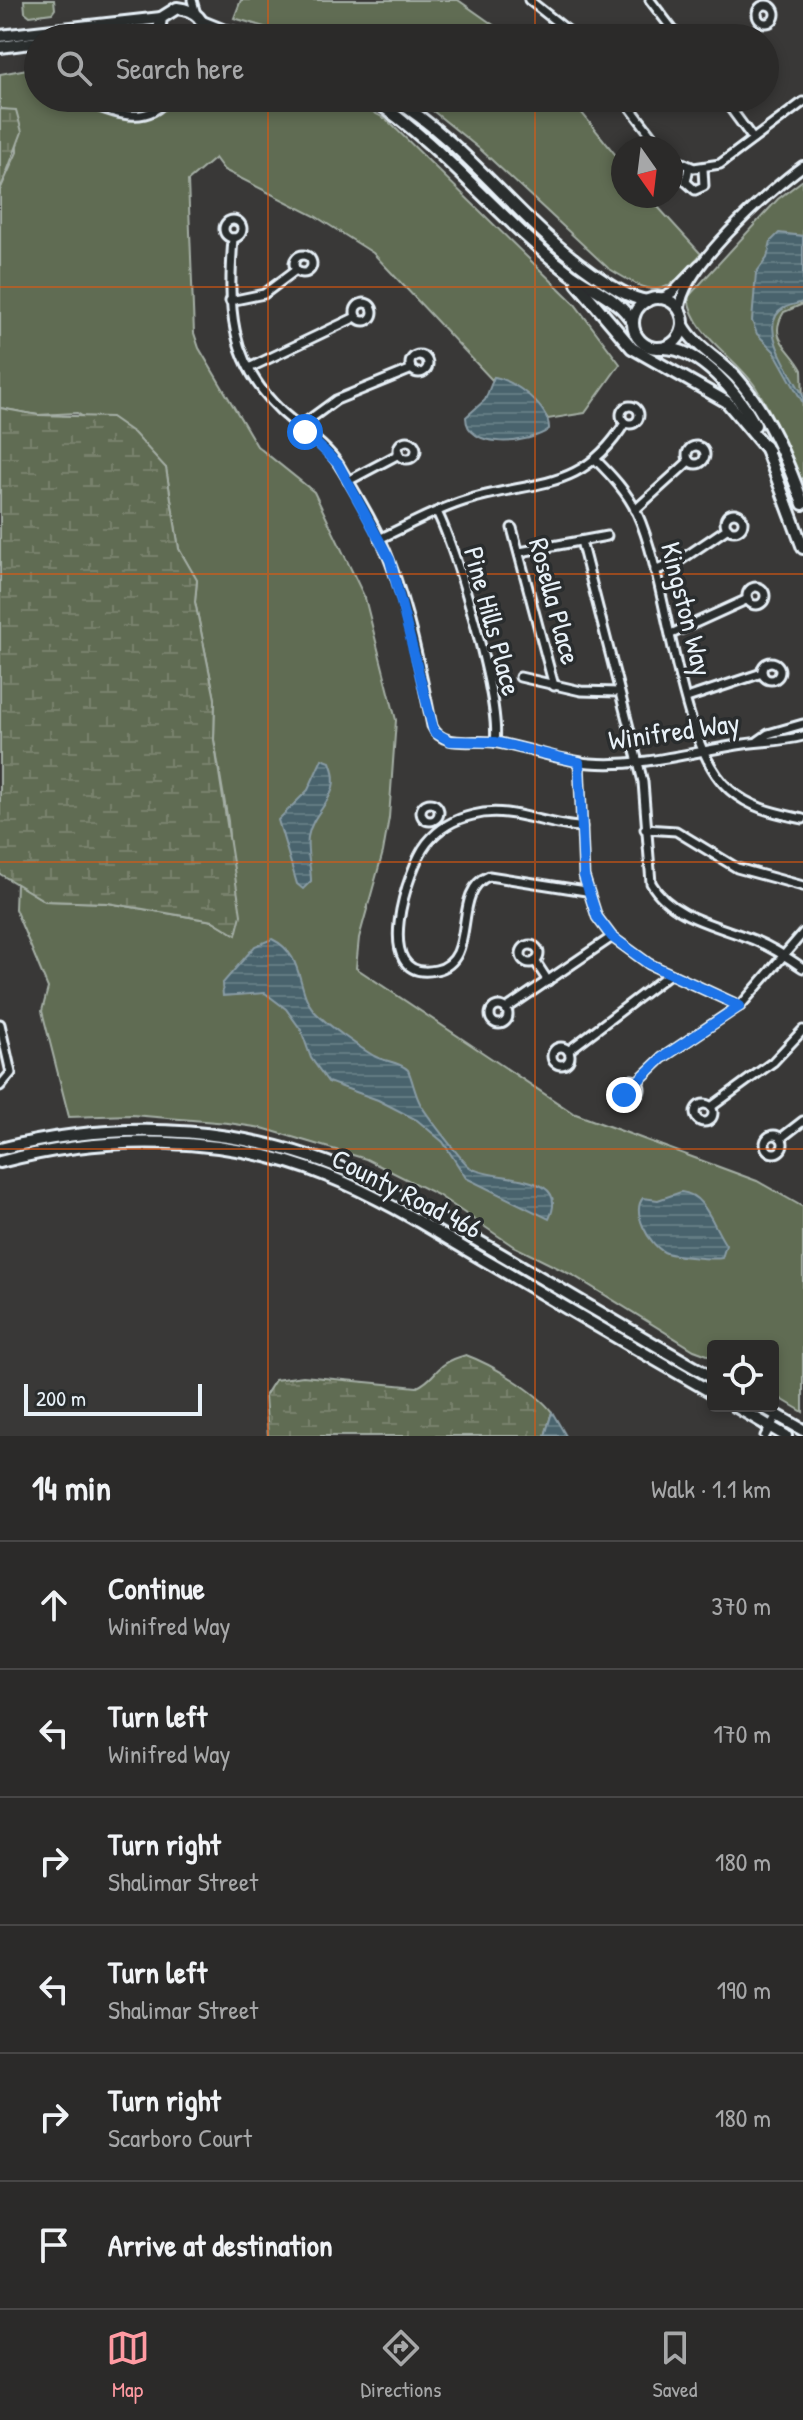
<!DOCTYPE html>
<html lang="en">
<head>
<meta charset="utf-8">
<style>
  :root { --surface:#2b2a29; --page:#333231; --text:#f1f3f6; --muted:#a6a7a8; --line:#474646; --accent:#ff9aa2 }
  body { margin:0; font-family:"Patrick Hand",sans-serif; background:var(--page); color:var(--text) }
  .controls { position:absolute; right:24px; bottom:24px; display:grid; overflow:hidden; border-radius:8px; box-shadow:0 4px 12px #0003 }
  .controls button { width:72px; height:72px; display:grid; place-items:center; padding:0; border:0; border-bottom:2px solid var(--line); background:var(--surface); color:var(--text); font:40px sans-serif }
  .compass { position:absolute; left:611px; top:136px; width:72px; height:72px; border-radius:50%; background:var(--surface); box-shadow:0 4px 12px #0003; rotate:166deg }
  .scale { position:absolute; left:24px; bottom:20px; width:178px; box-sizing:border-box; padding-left:8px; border:4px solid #e8f1f8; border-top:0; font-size:22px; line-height:28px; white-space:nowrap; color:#e8f1f8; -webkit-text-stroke:6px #2a2d2e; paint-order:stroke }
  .stop { position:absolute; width:24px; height:24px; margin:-18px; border:6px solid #1a73e8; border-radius:50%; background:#fff }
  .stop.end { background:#1a73e8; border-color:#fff; box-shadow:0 2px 8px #0008 }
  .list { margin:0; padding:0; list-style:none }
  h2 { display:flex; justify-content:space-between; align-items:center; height:104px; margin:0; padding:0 32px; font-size:34px }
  h2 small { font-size:26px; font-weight:400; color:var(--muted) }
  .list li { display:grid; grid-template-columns:52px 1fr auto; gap:24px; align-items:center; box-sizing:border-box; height:128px; padding:0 32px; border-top:2px solid var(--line) }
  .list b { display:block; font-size:30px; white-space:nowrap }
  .list p { margin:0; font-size:26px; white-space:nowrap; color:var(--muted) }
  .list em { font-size:26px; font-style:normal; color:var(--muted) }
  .icon { flex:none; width:44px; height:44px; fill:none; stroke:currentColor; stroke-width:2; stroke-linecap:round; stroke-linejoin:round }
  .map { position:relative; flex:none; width:803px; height:1436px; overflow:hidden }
  .search { position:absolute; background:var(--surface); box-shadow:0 4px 12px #0003; left:24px; right:24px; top:24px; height:88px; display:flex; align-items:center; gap:20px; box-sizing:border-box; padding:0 28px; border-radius:44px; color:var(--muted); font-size:30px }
  .sheet { height:872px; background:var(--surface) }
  nav { display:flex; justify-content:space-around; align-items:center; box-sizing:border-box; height:112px; border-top:2px solid var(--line); background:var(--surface); font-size:22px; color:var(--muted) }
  nav a { display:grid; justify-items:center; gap:4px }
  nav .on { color:var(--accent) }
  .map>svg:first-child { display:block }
  .grass { fill:#616c52; stroke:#a4aea5; stroke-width:2 }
  .wetland { fill:url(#wetland-marsh); stroke:#a4aea5; stroke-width:2 }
  .water { fill:url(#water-rules); stroke:#899ca5; stroke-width:2 }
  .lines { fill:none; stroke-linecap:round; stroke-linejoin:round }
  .minor-casing { stroke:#e8f1f8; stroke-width:13 }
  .tertiary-casing { stroke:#e8f1f8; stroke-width:14 }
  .secondary-casing { stroke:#e8f1f8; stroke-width:16 }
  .minor { stroke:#2a2d2e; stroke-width:7 }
  .tertiary { stroke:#2a2d2e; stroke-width:8 }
  .secondary { stroke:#2a2d2e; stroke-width:10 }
  .route { stroke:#1a73e8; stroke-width:10 }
  .grid { fill:none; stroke:#e8590c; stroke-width:2; stroke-opacity:0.55 }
  .labels { text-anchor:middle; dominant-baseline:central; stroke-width:7; stroke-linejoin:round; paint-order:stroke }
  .street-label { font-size:28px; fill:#e8f1f8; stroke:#2a2d2e }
</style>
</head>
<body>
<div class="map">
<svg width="803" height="1436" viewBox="0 0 803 1436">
  <defs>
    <pattern id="wetland-marsh" width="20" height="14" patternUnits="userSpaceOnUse" patternTransform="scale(2)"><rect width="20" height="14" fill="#616c52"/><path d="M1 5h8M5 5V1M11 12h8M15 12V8" fill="none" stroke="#78816c"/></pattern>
    <pattern id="water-rules" width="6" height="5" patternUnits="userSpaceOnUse" patternTransform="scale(2)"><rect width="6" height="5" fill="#49646d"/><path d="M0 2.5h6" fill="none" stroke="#637b83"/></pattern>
  </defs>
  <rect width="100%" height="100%" fill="#393837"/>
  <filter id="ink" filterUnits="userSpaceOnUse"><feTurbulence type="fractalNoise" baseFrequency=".0125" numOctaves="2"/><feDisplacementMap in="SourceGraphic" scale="16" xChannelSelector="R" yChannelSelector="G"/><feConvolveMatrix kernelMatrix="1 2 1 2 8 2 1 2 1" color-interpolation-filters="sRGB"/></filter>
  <g filter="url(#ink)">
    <!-- grass -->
    <g class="grass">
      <polygon points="24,0 54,0 55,9 52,13 30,16 25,12"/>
      <polygon points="241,0 458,0 512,38 302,38 234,18"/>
      <path d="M38,67V98H347L386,119L574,303L620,364L585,413L548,419C536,400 517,383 494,377L492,380L373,253L315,216L224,170L215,158L188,181L194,333L199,348L257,446L314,492L365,598L396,720L389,818L383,852L359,938L356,968L573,1113L757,1181L803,1207V1412L773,1394V1346H713V1357L694,1350L574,1276L513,1246L438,1195L366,1159L262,1128L228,1123L132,1115L69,1117L42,1011L48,988L15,909L16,883L45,901L108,903L213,921L235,934L228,821L214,740L215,699L195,602L197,581L179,549L166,468L77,413L38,415L0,408V190L17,152L16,111L0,109V74Z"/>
      <path d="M417,98H570L623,164V196H648L701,254C663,297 658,299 608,268L481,150Z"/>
      <path d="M803,180V304L784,312C767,339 790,347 802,370C803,385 803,467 803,488C790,453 775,417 755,386C734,355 693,336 688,297L778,199Z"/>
    </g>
    <!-- wetland -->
    <g class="wetland">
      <polygon points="0,109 16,110 22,132 0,190"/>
      <polygon points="0,408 38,415 111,417 134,433 166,468 179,549 197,580 195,602 215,699 214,740 241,915 236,935 213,921 108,903 45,901 0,874"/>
      <path d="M466,1355C491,1364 536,1391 552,1412L545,1436H268L265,1396L275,1380L303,1376L417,1387C439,1377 432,1364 466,1355Z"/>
    </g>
    <!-- water -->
    <g class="water">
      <path d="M779,233L803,236V302C797,304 790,305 784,308C755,324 792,375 803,395V403L774,351L757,334L752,321L756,273L767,258L771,241Z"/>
      <path d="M494,377C514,379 550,408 549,429C531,444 466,451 466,417L485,400Z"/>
      <path d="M322,759L330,762C345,798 313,807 308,837C306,851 311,867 311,881L303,889L297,884L278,820L308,790Z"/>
      <path d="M272,939C305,955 296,990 314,1011C326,1024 359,1047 374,1056C385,1062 399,1061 408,1070C413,1081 415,1095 421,1105C426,1114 464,1164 471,1168C494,1182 572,1171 549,1219L466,1178L443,1142L417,1120L378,1100L328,1082L311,1058L301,1030L286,1009L265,993L223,996L222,984L255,946Z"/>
      <path d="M681,1192C706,1194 713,1227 726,1245L722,1258C713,1260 672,1256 664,1252C649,1244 631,1212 643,1198L658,1200Z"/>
      <polygon points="552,1412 566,1436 545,1436"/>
    </g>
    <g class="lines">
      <!-- minor casing -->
      <g class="minor-casing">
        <g id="minor">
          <polyline points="192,0 196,14"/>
          <polyline points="529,0 577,38"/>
          <polyline points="650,0 679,38"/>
          <circle cx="766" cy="14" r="9"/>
          <polyline points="623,98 661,148"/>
          <polyline points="723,98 753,139"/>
          <path d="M82,101C112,111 145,129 168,98"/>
          <polyline points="671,158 694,168 720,164 803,102"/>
          <polyline points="689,167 686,182 695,190 704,186 703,169"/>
          <circle cx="233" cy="229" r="9"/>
          <path d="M233,238C228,306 228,360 281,411C299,428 326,444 339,465C357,495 378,529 390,562C410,614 421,672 432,726C442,749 473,739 493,742C526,747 557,760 590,763C640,767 688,753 737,745C760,741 780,742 803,736"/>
          <circle cx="303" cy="264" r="9"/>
          <polyline points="230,301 264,294 296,270"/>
          <circle cx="364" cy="312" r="9"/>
          <circle cx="419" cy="364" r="9"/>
          <polyline points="249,368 356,317"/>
          <circle cx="630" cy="415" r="9"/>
          <polyline points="299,427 336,400 412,369"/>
          <circle cx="407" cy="450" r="9"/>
          <circle cx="696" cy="455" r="9"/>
          <path d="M596,460C612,476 627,492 637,513C669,582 677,745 730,790C752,809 776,813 803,819"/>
          <polyline points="348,481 399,454"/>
          <polyline points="635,510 689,461"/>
          <path d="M437,512C457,551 501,702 495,742"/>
          <circle cx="734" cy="522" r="9"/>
          <polyline points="512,528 554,686"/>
          <path d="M379,539C407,526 435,510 464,501C533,479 581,494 625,423"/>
          <path d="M581,541L643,782L651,883C671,918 720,926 754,940C771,947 787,957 803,968"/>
          <polyline points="520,552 607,536"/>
          <polyline points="655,571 682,559 728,528"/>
          <circle cx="756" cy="596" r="9"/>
          <polyline points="671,634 748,599"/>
          <circle cx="771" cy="671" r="9"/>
          <polyline points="520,677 581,691 618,692"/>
          <polyline points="687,698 762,673"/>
          <polyline points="758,741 768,734 803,724"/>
          <polyline points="579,762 584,876 597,917 612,937 649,964 740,1006"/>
          <circle cx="430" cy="812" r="9"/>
          <path d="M582,827C544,826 511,805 473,815C455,819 439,828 427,843C408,867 369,984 436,970C480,961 450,891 489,876L586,891"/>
          <polyline points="645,829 676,831 737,868 803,886"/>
          <circle cx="530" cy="954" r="9"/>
          <polyline points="535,961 548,981"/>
          <circle cx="499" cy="1015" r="9"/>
          <polyline points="506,1009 612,937"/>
          <polyline points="0,1024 11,1073 0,1086"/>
          <circle cx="561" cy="1056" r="9"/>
          <polyline points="568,1051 668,975"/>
          <circle cx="631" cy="1089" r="9"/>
          <polyline points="637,1082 662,1058 741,1005 803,933"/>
          <circle cx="704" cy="1113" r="9"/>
          <polyline points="711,1107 773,1062 803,1030"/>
          <circle cx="774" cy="1144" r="9"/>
          <polyline points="781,1138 803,1121"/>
          <polyline points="765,1436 777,1415"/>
        </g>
      </g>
      <!-- tertiary casing -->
      <g class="tertiary-casing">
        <g id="tertiary">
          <polyline points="660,299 672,293 699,265"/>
          <path d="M680,311C678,271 771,189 803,166"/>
        </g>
      </g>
      <!-- secondary casing -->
      <g class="secondary-casing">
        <g id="secondary">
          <polyline points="202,22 222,30 260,38"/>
          <polyline points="0,36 161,18"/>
          <polyline points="74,38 108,34 150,38"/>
          <path d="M158,38L161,18L177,8C195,10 207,20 203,38"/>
          <polyline points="0,47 38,42"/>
          <path d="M371,98C446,148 499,220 571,274C592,289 621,300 633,323"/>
          <path d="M392,98C468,144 519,222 592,273C610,285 626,297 647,301"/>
          <polyline points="577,283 632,348 727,402 768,451"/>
          <circle cx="658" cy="323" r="25"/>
          <path d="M683,325C695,347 719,359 736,377C768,413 787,460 803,504"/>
          <path d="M662,348C700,347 738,394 755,425"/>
          <polyline points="765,446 803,548"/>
          <path d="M0,1149C124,1118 256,1125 372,1182C417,1204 460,1231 504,1256C573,1297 643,1338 713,1378"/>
          <path d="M0,1162C105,1134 225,1134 328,1176C388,1200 442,1236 498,1268C570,1310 641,1352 713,1393"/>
          <polyline points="735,1406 786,1436"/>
          <polyline points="761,1406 803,1430"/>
        </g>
      </g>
      <!-- minor -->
      <use href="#minor" class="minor"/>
      <!-- tertiary -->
      <use href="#tertiary" class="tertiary"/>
      <!-- secondary -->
      <use href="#secondary" class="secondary"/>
    </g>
  </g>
  <g class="lines" filter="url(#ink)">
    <!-- route -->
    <polyline class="route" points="305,432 338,464 390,560 434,732 450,741 495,742 579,762 584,876 597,917 612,937 649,964 740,1006 662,1058 637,1082 637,1095 624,1095"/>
  </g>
  <!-- grid -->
  <path class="grid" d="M268,0V38M535,0V38M268,98V1436M535,98V1436M0,287H803M0,574H803M0,862H803M0,1149H803"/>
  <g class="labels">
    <!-- street labels -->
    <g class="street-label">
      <text transform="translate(555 601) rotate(75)">Rosella Place</text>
      <text transform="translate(687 609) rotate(76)">Kingston Way</text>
      <text transform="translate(493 621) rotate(75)">Pine Hills Place</text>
      <text transform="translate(674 731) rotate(-8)">Winifred Way</text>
      <text transform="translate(407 1193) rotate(27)">County Road 466</text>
    </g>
  </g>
</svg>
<div class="controls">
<button><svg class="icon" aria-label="locate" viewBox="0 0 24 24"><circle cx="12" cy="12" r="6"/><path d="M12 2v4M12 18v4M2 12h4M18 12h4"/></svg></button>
</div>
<svg class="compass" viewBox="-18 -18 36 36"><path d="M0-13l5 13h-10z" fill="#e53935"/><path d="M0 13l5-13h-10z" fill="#a6a7a8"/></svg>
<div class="scale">200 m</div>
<div class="stop" style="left:305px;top:432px"></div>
<div class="stop end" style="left:624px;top:1095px"></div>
<div class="search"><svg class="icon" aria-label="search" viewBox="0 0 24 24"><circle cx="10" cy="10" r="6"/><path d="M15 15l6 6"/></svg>Search here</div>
</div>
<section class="sheet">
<h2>14 min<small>Walk · 1.1 km</small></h2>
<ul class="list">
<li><svg class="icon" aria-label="ahead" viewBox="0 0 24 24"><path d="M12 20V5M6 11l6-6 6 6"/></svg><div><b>Continue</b><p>Winifred Way</p></div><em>370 m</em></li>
<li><svg class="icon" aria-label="left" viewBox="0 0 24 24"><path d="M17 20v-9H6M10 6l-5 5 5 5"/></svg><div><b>Turn left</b><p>Winifred Way</p></div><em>170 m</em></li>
<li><svg class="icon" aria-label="right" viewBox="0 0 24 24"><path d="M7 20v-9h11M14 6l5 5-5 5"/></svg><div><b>Turn right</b><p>Shalimar Street</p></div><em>180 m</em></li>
<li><svg class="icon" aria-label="left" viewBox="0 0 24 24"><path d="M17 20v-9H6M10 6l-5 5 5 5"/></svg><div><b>Turn left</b><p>Shalimar Street</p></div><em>190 m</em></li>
<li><svg class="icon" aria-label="right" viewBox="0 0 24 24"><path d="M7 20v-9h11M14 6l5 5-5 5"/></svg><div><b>Turn right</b><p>Scarboro Court</p></div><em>180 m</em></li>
<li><svg class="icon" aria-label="arrive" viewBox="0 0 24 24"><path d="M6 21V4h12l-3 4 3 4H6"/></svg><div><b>Arrive at destination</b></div></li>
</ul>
</section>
<nav>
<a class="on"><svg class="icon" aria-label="map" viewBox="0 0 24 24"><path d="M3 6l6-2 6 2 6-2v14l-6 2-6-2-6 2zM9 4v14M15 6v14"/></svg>Map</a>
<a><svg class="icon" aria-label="directions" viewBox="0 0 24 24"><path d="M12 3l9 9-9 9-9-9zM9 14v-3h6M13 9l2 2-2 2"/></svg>Directions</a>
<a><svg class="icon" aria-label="saved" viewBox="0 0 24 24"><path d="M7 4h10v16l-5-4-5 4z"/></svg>Saved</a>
</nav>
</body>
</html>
